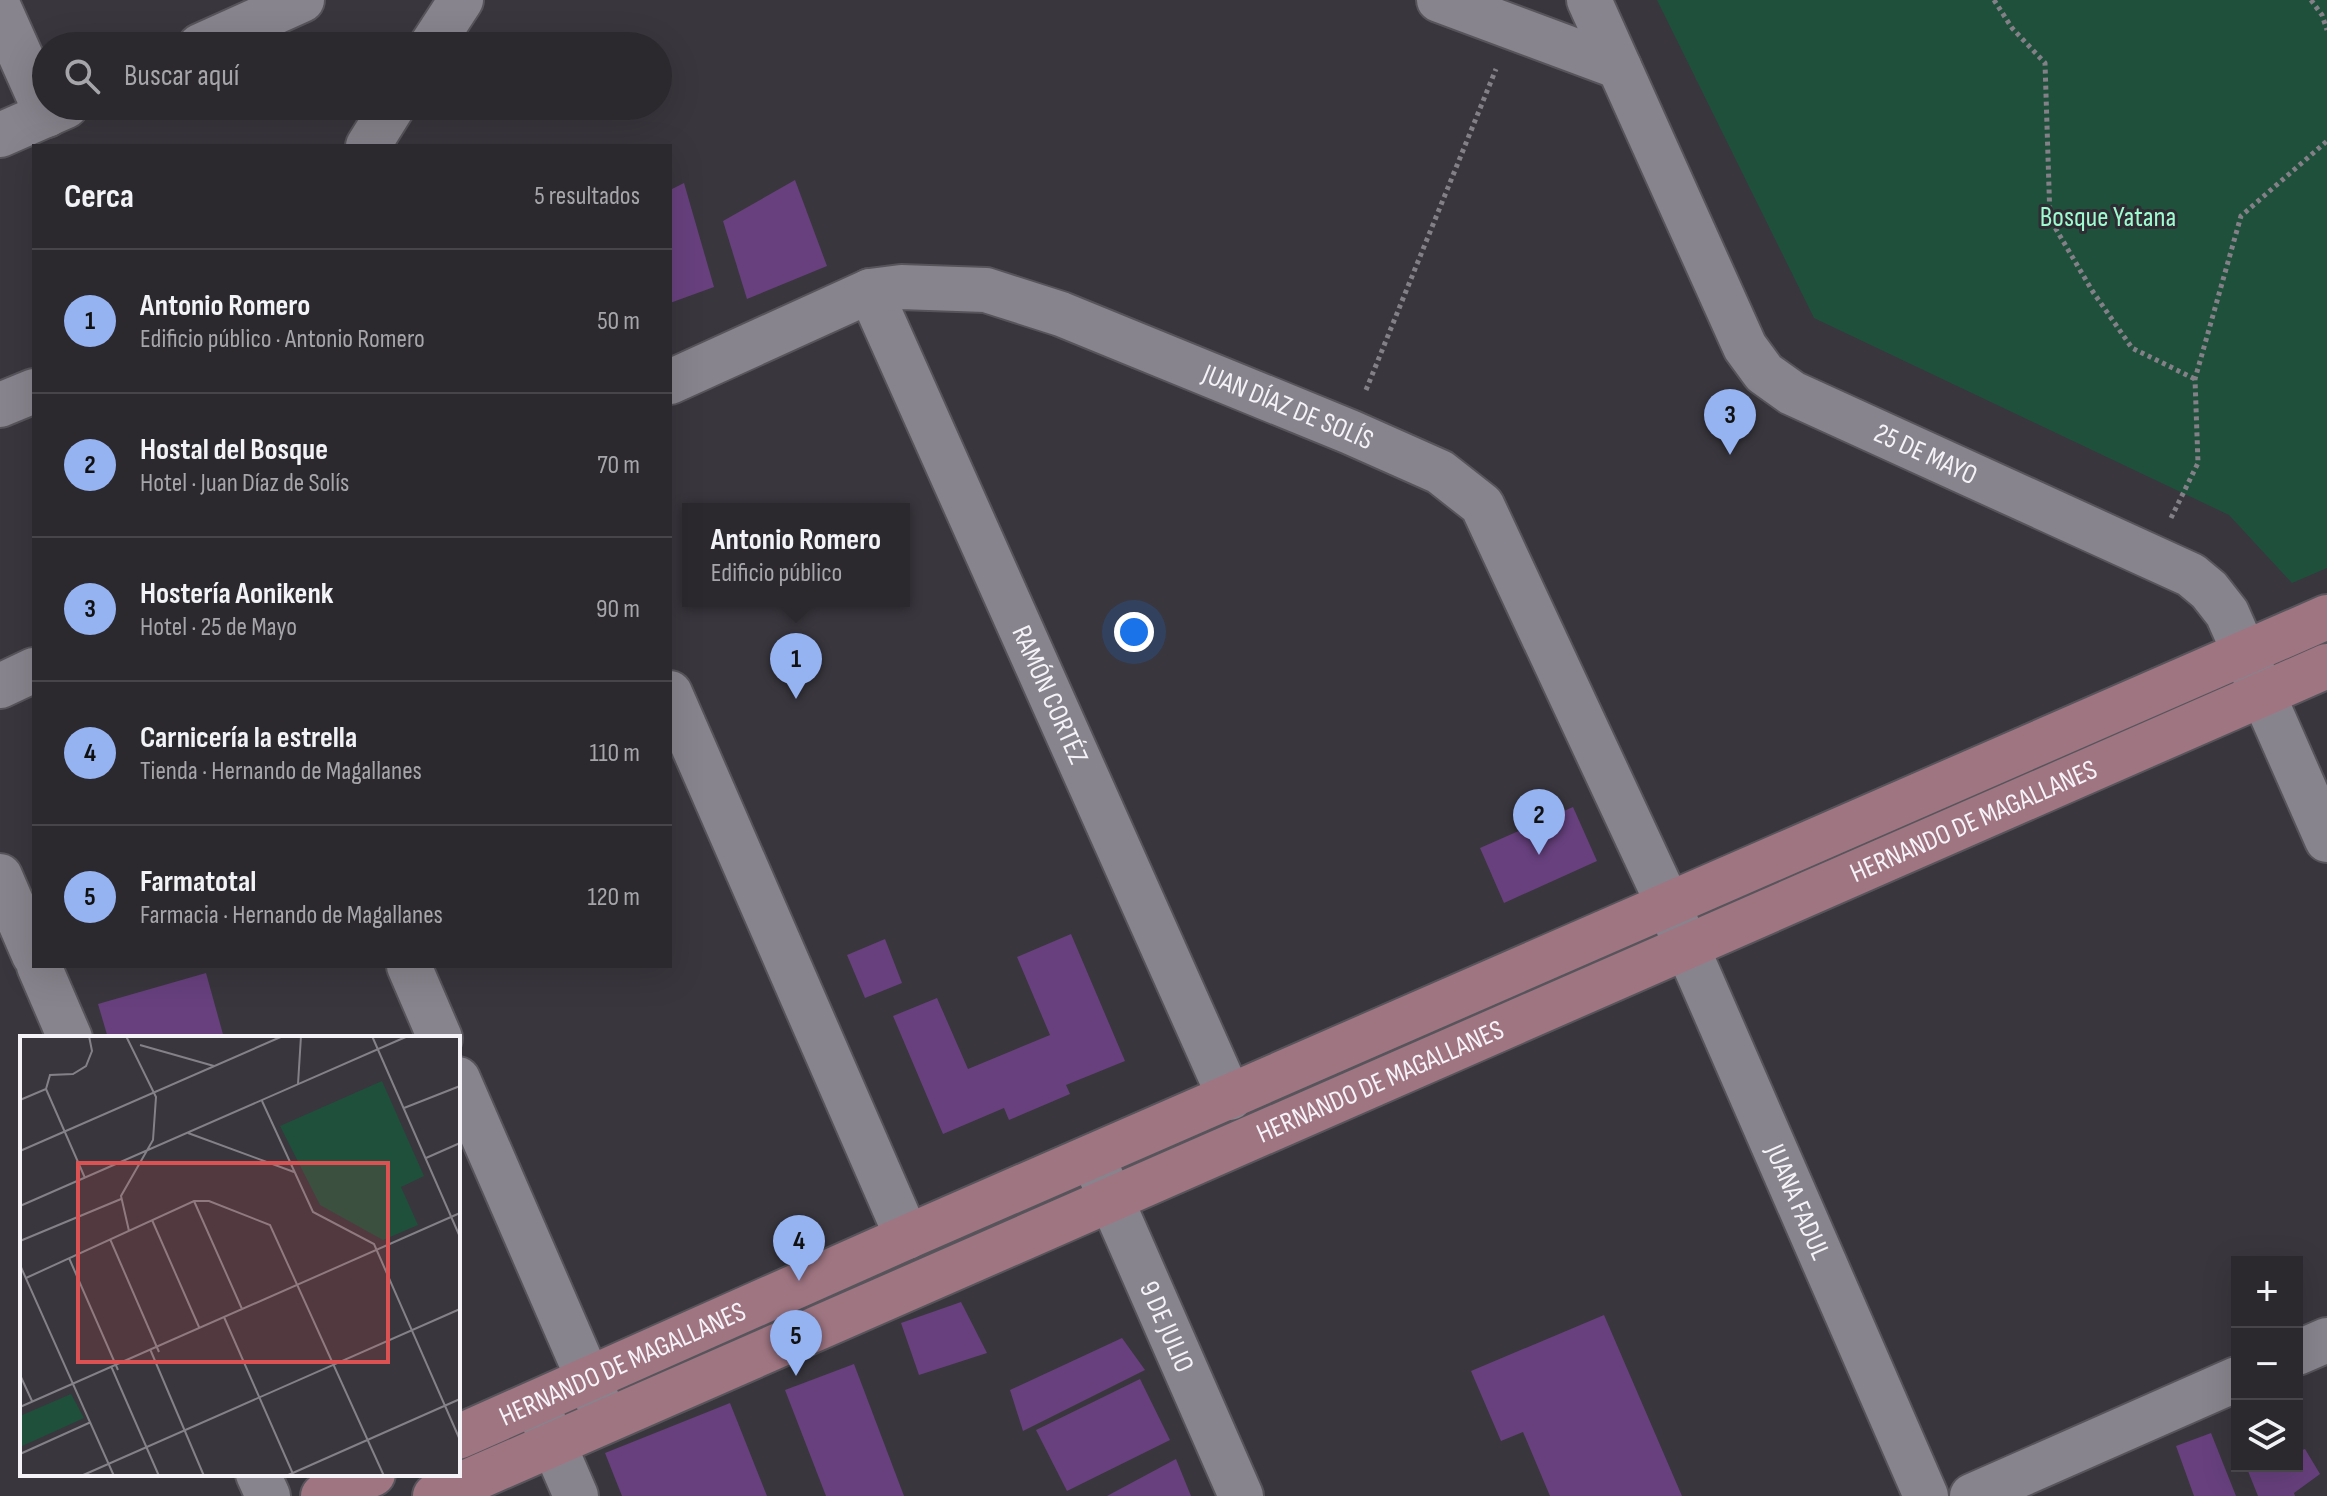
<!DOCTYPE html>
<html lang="es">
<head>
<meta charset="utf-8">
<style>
  :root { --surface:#2b282e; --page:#333036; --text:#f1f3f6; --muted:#a6a6aa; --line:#47444a; --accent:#95b2f1 }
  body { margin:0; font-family:"Sofia Sans Condensed",sans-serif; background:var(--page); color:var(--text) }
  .controls { position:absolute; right:24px; bottom:24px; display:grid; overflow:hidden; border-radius:0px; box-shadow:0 8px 32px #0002 }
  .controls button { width:72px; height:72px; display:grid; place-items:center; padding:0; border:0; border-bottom:2px solid var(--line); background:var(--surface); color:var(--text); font:40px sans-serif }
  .you { position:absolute; left:1134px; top:632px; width:28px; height:28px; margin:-20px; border:6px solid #fff; border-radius:50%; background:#1a73e8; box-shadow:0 0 0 12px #1a73e833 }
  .badge { display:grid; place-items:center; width:52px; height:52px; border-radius:50%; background:var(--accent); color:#111; font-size:26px; font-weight:700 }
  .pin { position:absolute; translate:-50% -66px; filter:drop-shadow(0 2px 4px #0008) }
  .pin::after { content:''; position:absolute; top:42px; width:28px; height:24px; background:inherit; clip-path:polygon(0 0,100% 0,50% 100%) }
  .popup { position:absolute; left:682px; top:503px; width:228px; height:104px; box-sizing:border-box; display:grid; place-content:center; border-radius:0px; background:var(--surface); filter:drop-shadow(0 2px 6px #0005); font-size:26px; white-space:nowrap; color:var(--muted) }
  .popup b { font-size:30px; color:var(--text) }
  .popup::after { content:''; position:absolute; left:50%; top:100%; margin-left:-16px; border:16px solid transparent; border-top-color:var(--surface) }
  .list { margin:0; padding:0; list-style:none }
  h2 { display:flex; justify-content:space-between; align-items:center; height:104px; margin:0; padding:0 32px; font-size:34px }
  h2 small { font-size:26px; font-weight:400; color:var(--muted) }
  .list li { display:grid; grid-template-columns:52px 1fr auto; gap:24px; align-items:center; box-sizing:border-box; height:144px; padding:0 32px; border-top:2px solid var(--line) }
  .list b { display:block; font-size:30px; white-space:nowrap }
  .list p { margin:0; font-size:26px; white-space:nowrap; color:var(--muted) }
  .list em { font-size:26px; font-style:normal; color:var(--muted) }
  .icon { flex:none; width:44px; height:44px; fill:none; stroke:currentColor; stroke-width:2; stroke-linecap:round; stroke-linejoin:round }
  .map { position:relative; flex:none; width:2327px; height:1496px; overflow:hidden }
  .search { position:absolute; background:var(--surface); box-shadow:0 8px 32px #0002; left:32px; top:32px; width:640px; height:88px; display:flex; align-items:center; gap:20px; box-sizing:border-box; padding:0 28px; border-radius:44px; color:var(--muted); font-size:30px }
  .panel { position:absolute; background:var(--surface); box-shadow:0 8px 32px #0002; left:32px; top:144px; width:640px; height:824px; border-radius:0px }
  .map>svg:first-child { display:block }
  .green { fill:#1f503c }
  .building { fill:#67407d }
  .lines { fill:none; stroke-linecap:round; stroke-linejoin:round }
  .street-casing { stroke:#57555b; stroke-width:48 }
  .secondary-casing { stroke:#57555b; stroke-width:48 }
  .path { stroke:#838187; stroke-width:5; stroke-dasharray:4 4; stroke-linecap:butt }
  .street { stroke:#88848d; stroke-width:44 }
  .secondary { stroke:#9f7582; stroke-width:44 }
  .labels { text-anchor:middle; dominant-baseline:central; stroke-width:6; stroke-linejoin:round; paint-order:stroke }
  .park-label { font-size:28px; fill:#9efbd0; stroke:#2f2c33 }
  .street-label { font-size:28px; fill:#f5f3f8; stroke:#2f2c33 }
  .inset-road { fill:none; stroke:#848288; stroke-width:2 }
  .view { fill:#dc5152; fill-opacity:0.15; stroke:#dc5152; stroke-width:4 }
  .inset-edge { fill:none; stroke:#f5f3f8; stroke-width:4 }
</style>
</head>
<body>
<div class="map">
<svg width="2327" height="1496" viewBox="0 0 2327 1496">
  <rect width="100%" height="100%" fill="#39363d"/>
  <!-- green -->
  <polygon class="green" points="1657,0 2327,0 2327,568 2292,583 2229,515 1814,318"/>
  <!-- building -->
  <g class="building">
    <polygon points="795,180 827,266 747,299 723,221"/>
    <polygon points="684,183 714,287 670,303 670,190"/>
    <polygon points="1573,807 1597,861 1504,903 1480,848"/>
    <polygon points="1071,934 1125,1061 1066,1085 1070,1094 1009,1120 1004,1108 943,1134 893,1016 937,998 968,1069 1050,1035 1017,957"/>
    <polygon points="885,939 902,983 865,998 847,955"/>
    <polygon points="206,973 224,1038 108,1038 98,1004"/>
    <polygon points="961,1302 987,1353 919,1375 901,1323"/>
    <polygon points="1604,1315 1682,1496 1550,1496 1523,1432 1501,1441 1471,1371"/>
    <polygon points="1122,1338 1145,1370 1023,1431 1010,1390"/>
    <polygon points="854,1364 904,1496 826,1496 785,1390"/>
    <polygon points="1140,1379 1170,1440 1067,1491 1036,1430"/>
    <polygon points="730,1403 767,1496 622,1496 605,1453"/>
    <polygon points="2211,1433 2236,1496 2194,1496 2176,1446"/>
    <polygon points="2305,1449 2320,1474 2294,1493 2295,1496 2258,1496 2248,1471 2261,1466 2297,1466 2297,1452"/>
    <polygon points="1176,1459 1191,1496 1107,1496"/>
  </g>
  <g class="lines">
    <!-- street casing -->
    <g class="street-casing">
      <g id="street">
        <polyline points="1439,0 1619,67"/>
        <path id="s1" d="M1589,0L1745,347L1764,373L1792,393L2191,575L2209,590L2227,613L2327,840"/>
        <polyline points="0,10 47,115"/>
        <polyline points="200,46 302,0"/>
        <polyline points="431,46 461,0"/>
        <polyline points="0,135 66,106"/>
        <polyline points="368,146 393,106"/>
        <path id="s2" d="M870,291L1230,1098"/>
        <path id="s3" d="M670,382L870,291L901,287L986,290L1061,314L1350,432L1440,472L1482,505L1669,906L1926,1496"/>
        <polyline points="0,405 34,391"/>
        <polyline points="0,686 34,670"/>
        <polyline points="670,693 907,1237"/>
        <polyline points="0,876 34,955"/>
        <polyline points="39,966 70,1038"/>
        <polyline points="409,966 440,1038"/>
        <polyline points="458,1079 604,1415"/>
        <path id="s4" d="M1093,1158L1241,1496"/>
        <polyline points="2297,1353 2327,1340"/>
        <polyline points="538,1408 576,1496"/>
        <polyline points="258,1474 268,1496"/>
        <polyline points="1972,1496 2237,1379"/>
      </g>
    </g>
    <!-- secondary casing -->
    <g class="secondary-casing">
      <g id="secondary">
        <path id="s5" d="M458,1437L907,1237L2327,617"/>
        <polyline points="323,1496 373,1474"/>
        <path id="s6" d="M435,1496L2327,666"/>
      </g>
    </g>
    <!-- path -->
    <g class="path">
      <polyline points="1994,0 2012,28 2045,63 2050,219 2093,292 2132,348 2195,379"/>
      <polyline points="2311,0 2322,15 2327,30"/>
      <polyline points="1366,390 1496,69"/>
      <polyline points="2171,518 2198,463 2195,379 2241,216 2327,141"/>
    </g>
    <!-- street -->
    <use href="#street" class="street"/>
    <!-- secondary -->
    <use href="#secondary" class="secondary"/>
  </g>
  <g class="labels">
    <!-- park labels -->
    <g class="park-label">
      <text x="2108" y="217">Bosque Yatana</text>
    </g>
    <!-- street labels -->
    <g class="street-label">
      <text stroke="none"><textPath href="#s3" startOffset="660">JUAN DÍAZ DE SOLÍS</textPath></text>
      <text stroke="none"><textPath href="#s1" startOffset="594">25 DE MAYO</textPath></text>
      <text stroke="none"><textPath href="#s2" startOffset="442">RAMÓN CORTÉZ</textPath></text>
      <text stroke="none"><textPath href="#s6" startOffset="1680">HERNANDO DE MAGALLANES</textPath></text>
      <text stroke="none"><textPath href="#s6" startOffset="1032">HERNANDO DE MAGALLANES</textPath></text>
      <text stroke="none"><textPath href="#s3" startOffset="1644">JUANA FADUL</textPath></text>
      <text stroke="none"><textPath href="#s4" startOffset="184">9 DE JULIO</textPath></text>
      <text stroke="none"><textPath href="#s5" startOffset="180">HERNANDO DE MAGALLANES</textPath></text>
    </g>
  </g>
  <!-- overview -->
  <g transform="translate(20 1036)">
    <rect width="440" height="440" fill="#39363d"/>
    <path d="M362,45L404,140L381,151L398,189L363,204L300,169L260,90ZM51,358L64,382L0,411V380Z" fill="#1f503c"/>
    <path class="inset-road" d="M106,0L136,61L133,104L101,160L109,195M352,0L440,201M120,9L194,30M278,48L281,0M26,53L65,142M0,64L26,53L30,39L53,38L66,30L72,15L69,0M242,65L293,176L354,208L440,404M384,72L440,50M168,97L274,136M0,115L263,0M406,122L440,107M174,165L222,273M0,170L388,0M132,184L179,291M90,203L139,316M0,205L101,163M49,222L98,334M0,229L94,440M6,242L174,165H189L250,189L364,440M204,281L273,438M130,313L184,440M91,330L139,440M0,339L12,365M0,371L440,177M0,418L71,386M61,440L440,273M266,440L440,363"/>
    <path class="view" d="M58,127H368V326H58Z"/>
    <rect width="440" height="440" class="inset-edge"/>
  </g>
</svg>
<div class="controls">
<button>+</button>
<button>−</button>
<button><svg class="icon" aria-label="layers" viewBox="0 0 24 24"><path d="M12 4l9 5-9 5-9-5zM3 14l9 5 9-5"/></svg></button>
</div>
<div class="you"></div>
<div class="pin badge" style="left:796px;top:699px">1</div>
<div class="popup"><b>Antonio Romero</b>Edificio público</div>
<div class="pin badge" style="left:1539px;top:855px">2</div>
<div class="pin badge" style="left:1730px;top:455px">3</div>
<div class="pin badge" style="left:799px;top:1281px">4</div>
<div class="pin badge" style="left:796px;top:1376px">5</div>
<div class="search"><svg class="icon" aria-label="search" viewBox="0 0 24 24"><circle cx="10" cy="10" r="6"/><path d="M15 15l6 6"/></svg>Buscar aquí</div>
<section class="panel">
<h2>Cerca<small>5 resultados</small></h2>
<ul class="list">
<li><span class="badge">1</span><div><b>Antonio Romero</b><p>Edificio público · Antonio Romero</p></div><em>50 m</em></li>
<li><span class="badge">2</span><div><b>Hostal del Bosque</b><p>Hotel · Juan Díaz de Solís</p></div><em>70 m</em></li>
<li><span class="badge">3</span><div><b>Hostería Aonikenk</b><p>Hotel · 25 de Mayo</p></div><em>90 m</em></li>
<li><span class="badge">4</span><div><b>Carnicería la estrella</b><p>Tienda · Hernando de Magallanes</p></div><em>110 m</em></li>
<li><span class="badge">5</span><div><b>Farmatotal</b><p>Farmacia · Hernando de Magallanes</p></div><em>120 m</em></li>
</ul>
</section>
</div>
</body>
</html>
